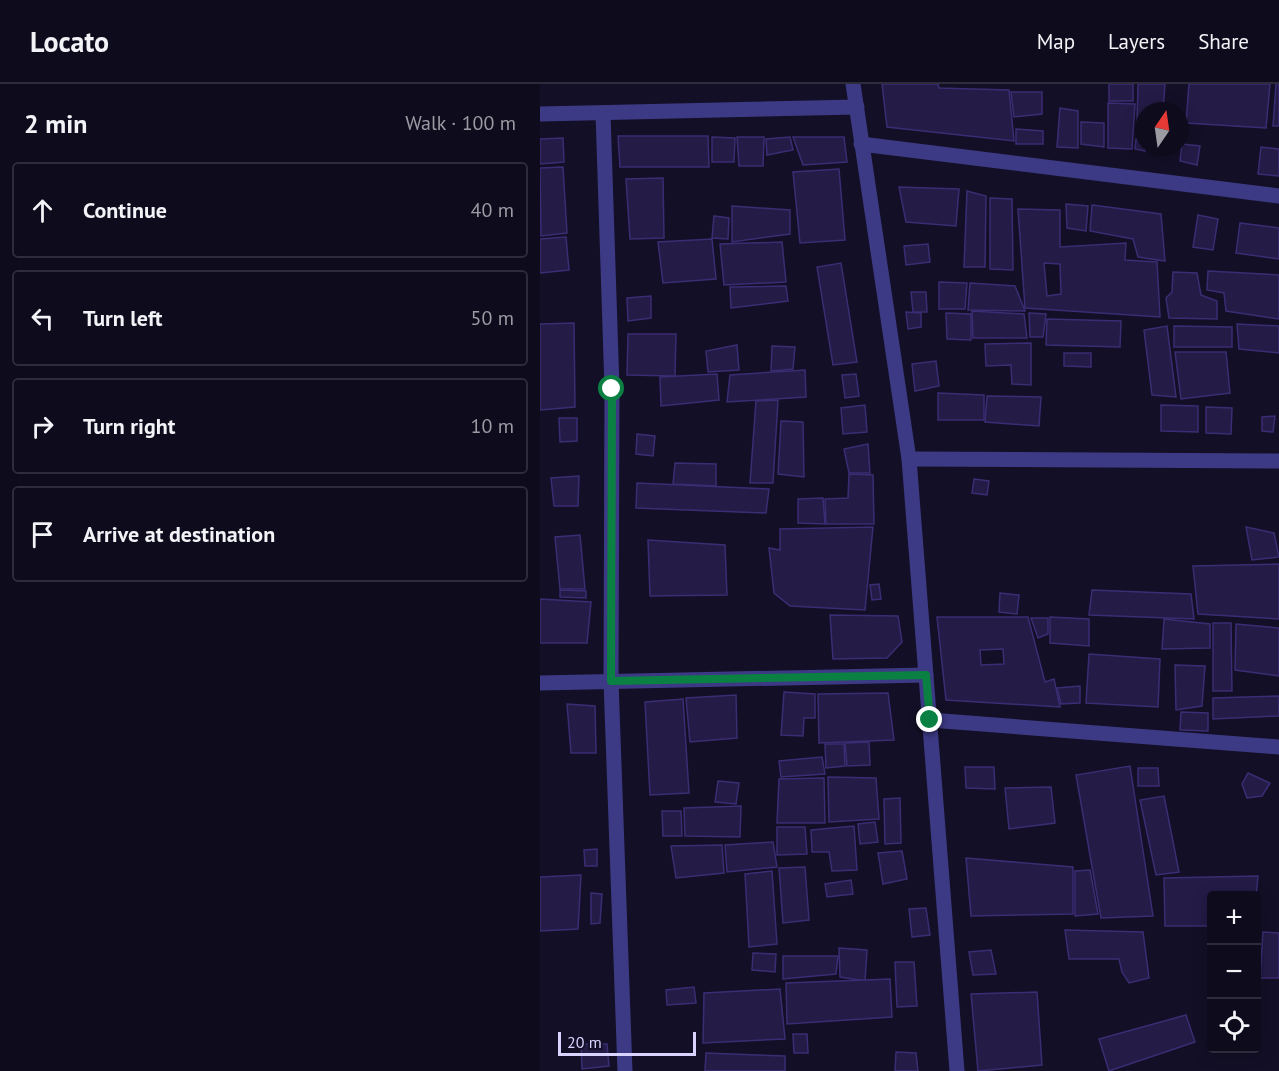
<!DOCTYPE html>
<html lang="en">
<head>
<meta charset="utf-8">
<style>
  :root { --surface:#0e0b1c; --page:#1c1929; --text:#f1f3f6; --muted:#9b9ba3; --line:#2e2b3b }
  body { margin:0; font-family:"PT Sans",sans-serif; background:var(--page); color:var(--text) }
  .controls { position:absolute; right:18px; bottom:18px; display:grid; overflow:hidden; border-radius:6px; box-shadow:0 3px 15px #0003 }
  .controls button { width:54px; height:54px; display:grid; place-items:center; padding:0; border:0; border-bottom:2px solid var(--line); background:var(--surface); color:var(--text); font:30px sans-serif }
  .compass { position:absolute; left:595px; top:18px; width:54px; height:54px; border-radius:50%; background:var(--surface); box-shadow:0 3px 15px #0003; rotate:13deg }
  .scale { position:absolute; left:18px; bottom:15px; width:138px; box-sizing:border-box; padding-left:6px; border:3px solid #d9d4ff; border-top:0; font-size:16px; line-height:21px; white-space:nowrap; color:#d9d4ff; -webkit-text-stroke:4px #130f26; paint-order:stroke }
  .stop { position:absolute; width:18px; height:18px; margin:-14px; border:4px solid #0b8043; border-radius:50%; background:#fff }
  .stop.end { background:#0b8043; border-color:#fff; box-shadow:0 2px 6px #0008 }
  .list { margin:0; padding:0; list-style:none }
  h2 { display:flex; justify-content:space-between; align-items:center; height:78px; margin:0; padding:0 24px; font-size:26px }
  h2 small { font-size:20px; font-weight:400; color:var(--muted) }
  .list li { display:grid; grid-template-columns:39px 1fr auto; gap:18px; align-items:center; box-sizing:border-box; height:96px; margin:0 12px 12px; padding:0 12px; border:2px solid var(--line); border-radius:6px }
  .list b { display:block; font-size:22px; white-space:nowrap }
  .list em { font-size:20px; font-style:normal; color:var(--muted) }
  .icon { flex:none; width:33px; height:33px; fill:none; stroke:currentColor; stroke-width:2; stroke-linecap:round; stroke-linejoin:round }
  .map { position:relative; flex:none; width:739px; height:987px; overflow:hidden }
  header { display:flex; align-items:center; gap:36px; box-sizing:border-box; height:84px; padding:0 30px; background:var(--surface); border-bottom:2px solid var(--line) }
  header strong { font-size:28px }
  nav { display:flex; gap:33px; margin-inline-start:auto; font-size:21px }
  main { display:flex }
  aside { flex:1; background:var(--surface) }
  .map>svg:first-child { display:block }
  .building { fill:#241b47; stroke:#3b2d73; stroke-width:1.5; fill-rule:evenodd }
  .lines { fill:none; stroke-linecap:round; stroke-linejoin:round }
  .minor { stroke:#3d3a85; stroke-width:15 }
  .route { stroke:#0b8043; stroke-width:8 }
</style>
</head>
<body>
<header>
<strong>Locato</strong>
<nav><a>Map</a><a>Layers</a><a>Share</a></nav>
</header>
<main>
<aside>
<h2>2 min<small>Walk · 100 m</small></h2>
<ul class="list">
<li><svg class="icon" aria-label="ahead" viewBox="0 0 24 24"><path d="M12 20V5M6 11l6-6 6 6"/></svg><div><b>Continue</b></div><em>40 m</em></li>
<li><svg class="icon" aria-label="left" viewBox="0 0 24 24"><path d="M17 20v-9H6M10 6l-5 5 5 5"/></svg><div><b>Turn left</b></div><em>50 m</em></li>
<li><svg class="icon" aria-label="right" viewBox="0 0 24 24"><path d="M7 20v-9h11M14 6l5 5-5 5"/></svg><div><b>Turn right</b></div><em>10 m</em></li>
<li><svg class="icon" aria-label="arrive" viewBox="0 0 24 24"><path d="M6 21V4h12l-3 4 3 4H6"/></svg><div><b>Arrive at destination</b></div></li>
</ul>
</aside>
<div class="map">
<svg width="739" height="987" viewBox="0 0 739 987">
  <rect width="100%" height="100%" fill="#130f26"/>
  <!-- building -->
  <g class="building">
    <polygon points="342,0 398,0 399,4 469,6 474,57 347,43"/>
    <rect x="569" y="0" width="24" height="17"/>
    <polygon points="598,0 625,0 623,27 604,27 604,40 597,38"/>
    <polygon points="649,0 730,0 726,44 646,39"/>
    <polygon points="736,0 739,0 739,42 733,42"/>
    <polygon points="471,8 502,8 502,30 474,33"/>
    <polygon points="568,19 595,20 592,65 568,64"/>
    <polygon points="520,24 538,27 538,64 517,63"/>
    <polygon points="541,38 564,39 564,63 541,60"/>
    <polygon points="476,45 503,47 503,60 476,60"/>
    <polygon points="78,52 168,52 169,83 80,83"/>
    <polygon points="172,53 195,54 194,78 172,78"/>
    <polygon points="197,53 224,53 223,82 199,82"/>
    <polygon points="250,53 253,66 227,71 226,55"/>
    <polygon points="253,53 304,53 307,78 263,81"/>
    <polygon points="23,54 24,78 0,80 0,55"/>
    <polygon points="596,55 604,56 605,67 595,65"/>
    <polygon points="642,60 660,62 657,81 640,77"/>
    <polygon points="721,63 739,65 739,92 718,90"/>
    <polygon points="23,83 27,149 1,152 0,84"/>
    <polygon points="299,85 305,156 260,159 253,88"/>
    <polygon points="123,94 124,154 90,155 86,95"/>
    <polygon points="359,103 419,105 416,142 366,138"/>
    <polygon points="427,107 446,112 445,183 424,183"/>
    <polygon points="450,114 472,115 473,186 450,185"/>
    <polygon points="526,120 548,122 546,147 527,144"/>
    <polygon points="552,121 621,130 625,177 598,173 593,155 550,147"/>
    <polygon points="192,122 250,126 250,150 192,158"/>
    <path d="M478,125L520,126V163L586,159L585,176L617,178L620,233L485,224ZM504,179L520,180L521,210L507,212Z"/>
    <polygon points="658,131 678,135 673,166 653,163"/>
    <polygon points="174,132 189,134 188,155 172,154"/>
    <polygon points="700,139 739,144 739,175 696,169"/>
    <polygon points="26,153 29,186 0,189 0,155"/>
    <polygon points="172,155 176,195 123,199 118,158"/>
    <polygon points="242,158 246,198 184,201 180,160"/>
    <polygon points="388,160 390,178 366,181 364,162"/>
    <polygon points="301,179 317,278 293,281 277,183"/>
    <polygon points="668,187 739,191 739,235 686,227 684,209 667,206"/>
    <polygon points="633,188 657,189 661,211 677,217 677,235 629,234 626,214 632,208"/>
    <polygon points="399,198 427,199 425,225 399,225"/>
    <polygon points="430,199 475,202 485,227 428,226"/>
    <polygon points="246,202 248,217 191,224 190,203"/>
    <polygon points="371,208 386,208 387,228 373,228"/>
    <polygon points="111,212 111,234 88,237 87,214"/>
    <polygon points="432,227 484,230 487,254 433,254"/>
    <polygon points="366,228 381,229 381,243 368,245"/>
    <polygon points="406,229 431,230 431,256 407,255"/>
    <polygon points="489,229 506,230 503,253 490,253"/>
    <polygon points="507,235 581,237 580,263 506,261"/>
    <polygon points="34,239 35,323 0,326 0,240"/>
    <polygon points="697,240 739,242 739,269 699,265"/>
    <polygon points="627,242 636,313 612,311 604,246"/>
    <polygon points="634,242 692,243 692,263 634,263"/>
    <polygon points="88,250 136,250 135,292 87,291"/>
    <polygon points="491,259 491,301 472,300 471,281 446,282 445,260"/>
    <polygon points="197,261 199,286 168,288 166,267"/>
    <polygon points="232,262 255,263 253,285 231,287"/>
    <polygon points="635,268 686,268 690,309 641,315"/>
    <polygon points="524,269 551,269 551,283 524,282"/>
    <polygon points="396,277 399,302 375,307 372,280"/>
    <polygon points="265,286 266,313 187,318 190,291"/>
    <polygon points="177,290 179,316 121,322 120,293"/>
    <polygon points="316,290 319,312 305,314 302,291"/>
    <polygon points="398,309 444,311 444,336 398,336"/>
    <polygon points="447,312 501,313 499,342 445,338"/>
    <polygon points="238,316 233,399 210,399 216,317"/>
    <polygon points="325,321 327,348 303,350 301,324"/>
    <polygon points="621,321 658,322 658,348 621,347"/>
    <polygon points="666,323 692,324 691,350 666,349"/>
    <polygon points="735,332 733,348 722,347 722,333"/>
    <polygon points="19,334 37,334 37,357 20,358"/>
    <polygon points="241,337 263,338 264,393 238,390"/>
    <polygon points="97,350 115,352 113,372 96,370"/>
    <polygon points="328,360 330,389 309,389 304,365"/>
    <polygon points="135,379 176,380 176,402 133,400"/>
    <polygon points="309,390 333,391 334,440 286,440 285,415 308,414"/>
    <polygon points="39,392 38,422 14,422 11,394"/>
    <polygon points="434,395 449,397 447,411 432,409"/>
    <polygon points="97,399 229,405 226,429 96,424"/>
    <polygon points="283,414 285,440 258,439 258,415"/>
    <polygon points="333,443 325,526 250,522 234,509 229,464 240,466 240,445"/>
    <polygon points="706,443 734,449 739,473 712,476"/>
    <polygon points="40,451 45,505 20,505 15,453"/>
    <polygon points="108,456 185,461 187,511 110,512"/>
    <polygon points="739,480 739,535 658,530 653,482"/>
    <polygon points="339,500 341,515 332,516 330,501"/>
    <polygon points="20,506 46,507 46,514 20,513"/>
    <polygon points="552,506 651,510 654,535 549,531"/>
    <polygon points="460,509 479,511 477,530 459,528"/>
    <polygon points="0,515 51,518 47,559 0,559"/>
    <polygon points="290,531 358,532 362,558 347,574 293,575"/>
    <path d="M397,533H488L505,598L514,595L520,623L406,616ZM463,565L464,580L441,581L440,566Z"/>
    <polygon points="510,533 549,535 549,562 510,559"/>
    <polygon points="491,534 508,534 508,550 498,554"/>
    <polygon points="624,535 670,540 670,564 622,565"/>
    <polygon points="673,539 691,539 692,607 673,607"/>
    <polygon points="696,540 739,544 739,592 695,586"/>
    <polygon points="549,570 620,575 618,623 546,619"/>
    <polygon points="635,581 665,582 662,622 636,626"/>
    <polygon points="540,602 540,619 521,620 517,604"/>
    <polygon points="244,608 275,610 275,634 264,634 263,652 241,651"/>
    <polygon points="348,609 354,656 279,659 278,610"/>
    <polygon points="196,611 197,654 150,658 146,614"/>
    <polygon points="739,612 739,632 673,635 673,614"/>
    <polygon points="143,615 149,709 110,711 105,618"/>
    <polygon points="27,620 55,622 56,669 31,669"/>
    <polygon points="641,628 668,629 668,647 640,646"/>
    <polygon points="329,658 330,681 307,682 305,659"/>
    <polygon points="285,660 304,660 305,682 286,684"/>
    <polygon points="282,673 285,690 241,693 239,677"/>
    <polygon points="590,682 613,832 561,834 536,691"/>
    <polygon points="425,683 454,683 455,705 426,704"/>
    <polygon points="598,684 618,684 619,702 598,702"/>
    <polygon points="708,689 730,699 722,712 707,714 702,700"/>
    <polygon points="288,693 336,694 339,735 289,738"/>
    <polygon points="284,694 285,739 237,739 239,695"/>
    <polygon points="178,697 199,699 196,720 175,718"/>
    <polygon points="511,703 515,739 469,745 465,704"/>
    <polygon points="624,712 639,788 616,791 600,716"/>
    <polygon points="360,714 361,759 345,760 344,715"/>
    <polygon points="201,722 200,753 145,752 144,724"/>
    <polygon points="122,727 141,727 142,752 123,752"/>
    <polygon points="335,738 338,758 320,760 318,740"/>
    <polygon points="314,742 317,786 292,787 289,768 272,768 271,746"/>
    <polygon points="237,743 265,743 267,770 237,771"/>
    <polygon points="233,758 237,783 187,788 185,761"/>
    <polygon points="182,761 184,789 136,794 131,762"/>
    <polygon points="57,765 57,782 45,782 44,766"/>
    <polygon points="362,767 367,795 343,800 338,769"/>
    <polygon points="426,774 533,783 533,830 431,832"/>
    <polygon points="265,783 269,836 243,839 239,784"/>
    <polygon points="550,786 558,830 535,832 535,787"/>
    <polygon points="232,787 237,860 209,863 205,790"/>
    <polygon points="41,791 38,845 0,847 0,793"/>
    <polygon points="718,792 716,813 672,812 672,842 625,842 624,794"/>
    <polygon points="311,796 313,810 287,813 285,800"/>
    <polygon points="51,809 62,810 60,839 51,840"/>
    <polygon points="386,824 390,851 372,853 369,825"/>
    <polygon points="525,846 603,848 609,894 589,899 582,888 579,875 529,875"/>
    <polygon points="723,848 739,849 739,894 720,894"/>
    <polygon points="299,864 327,866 325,897 300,893"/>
    <polygon points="451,866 456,890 433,891 429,868"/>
    <polygon points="213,869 236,870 235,888 212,886"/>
    <polygon points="243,872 298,872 296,890 243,895"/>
    <polygon points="355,878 374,878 377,922 357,923"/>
    <polygon points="350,895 352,933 247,940 246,899"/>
    <polygon points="154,903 156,919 127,921 126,906"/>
    <polygon points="240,905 245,955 163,959 164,909"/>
    <polygon points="497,908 502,981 438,987 431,910"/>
    <polygon points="646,931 655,958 569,987 559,955"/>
    <polygon points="253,950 267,950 268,969 254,969"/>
    <polygon points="41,960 67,960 69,982 42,985"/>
    <polygon points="356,968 376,969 378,987 355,987"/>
    <polygon points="166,969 245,972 245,987 165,987"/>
  </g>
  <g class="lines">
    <!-- minor -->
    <g class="minor">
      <polyline points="313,0 369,375 417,987"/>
      <polyline points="63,29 72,305 71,597 85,987"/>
      <polyline points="0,30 317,23"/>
      <polyline points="321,60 739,112"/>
      <polyline points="369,375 739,377"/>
      <polyline points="0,599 386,591"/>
      <polyline points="390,636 739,663"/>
    </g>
  </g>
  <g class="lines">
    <!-- route -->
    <polyline class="route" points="72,305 71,597 386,591 390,636"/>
  </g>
</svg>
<div class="controls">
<button>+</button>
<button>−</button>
<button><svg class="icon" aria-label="locate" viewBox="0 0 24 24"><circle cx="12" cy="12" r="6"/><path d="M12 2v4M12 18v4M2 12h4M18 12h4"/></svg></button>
</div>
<svg class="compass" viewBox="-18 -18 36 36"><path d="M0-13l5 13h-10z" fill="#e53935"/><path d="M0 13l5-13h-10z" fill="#9b9ba3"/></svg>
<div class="scale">20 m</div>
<div class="stop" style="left:72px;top:305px"></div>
<div class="stop end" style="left:390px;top:636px"></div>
</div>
</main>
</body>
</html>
